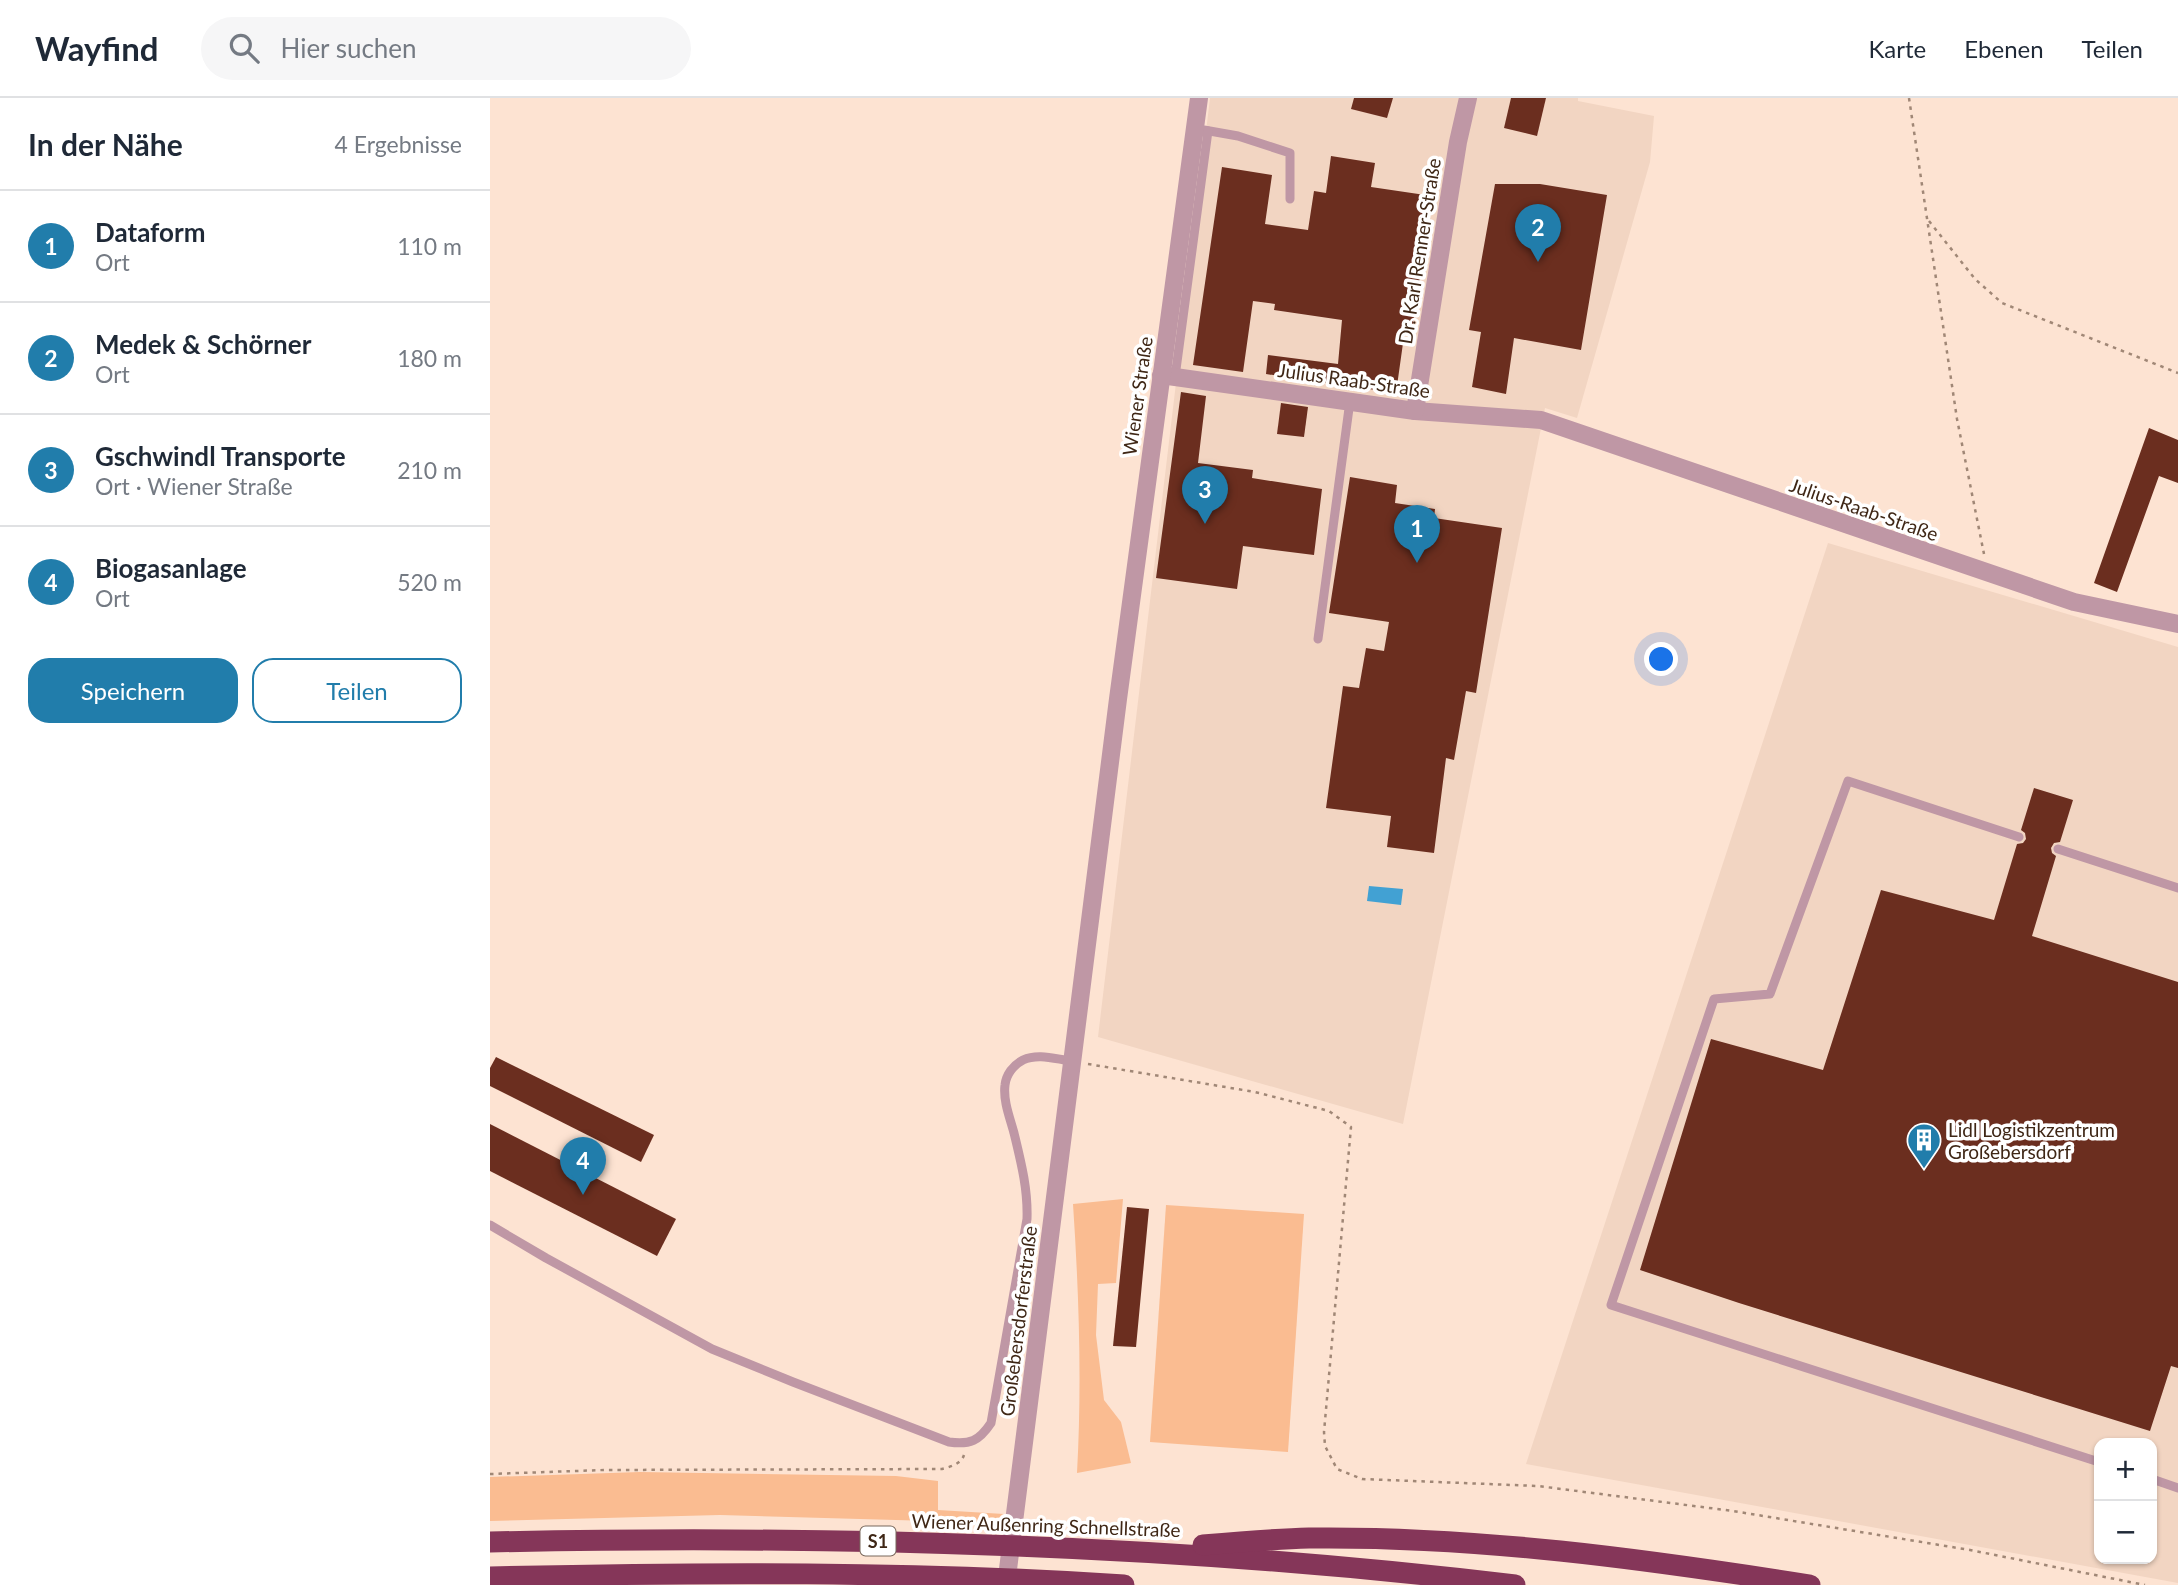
<!DOCTYPE html>
<html lang="de">
<head>
<meta charset="utf-8">
<style>
  :root { --surface:#fff; --page:#f6f6f7; --text:#1f2937; --muted:#747a83; --line:#e0e1e3; --accent:#217dab }
  body { margin:0; font-family:Lato,sans-serif; background:var(--page); color:var(--text) }
  .controls { position:absolute; right:21px; bottom:21px; display:grid; overflow:hidden; border-radius:14px; box-shadow:0 2px 5px #0004 }
  .controls button { width:63px; height:63px; display:grid; place-items:center; padding:0; border:0; border-bottom:2px solid var(--line); background:var(--surface); color:var(--text); font:35px sans-serif }
  .you { position:absolute; left:1172px; top:562px; width:24px; height:24px; margin:-18px; border:5px solid #fff; border-radius:50%; background:#1a73e8; box-shadow:0 0 0 10px #1a73e833 }
  .badge { display:grid; place-items:center; width:46px; height:46px; border-radius:50%; background:var(--accent); color:#fff; font-size:23px; font-weight:700 }
  .pin { position:absolute; translate:-50% -58px; filter:drop-shadow(0 2px 4px #0008) }
  .pin::after { content:''; position:absolute; top:37px; width:24px; height:21px; background:inherit; clip-path:polygon(0 0,100% 0,50% 100%) }
  .list { margin:0; padding:0; list-style:none }
  h2 { display:flex; justify-content:space-between; align-items:center; height:91px; margin:0; padding:0 28px; font-size:30px }
  h2 small { font-size:23px; font-weight:400; color:var(--muted) }
  .list li { display:grid; grid-template-columns:46px 1fr auto; gap:21px; align-items:center; box-sizing:border-box; height:112px; padding:0 28px; border-top:2px solid var(--line) }
  .list b { display:block; font-size:26px; white-space:nowrap }
  .list p { margin:0; font-size:23px; white-space:nowrap; color:var(--muted) }
  .list em { font-size:23px; font-style:normal; color:var(--muted) }
  .actions { display:flex; gap:14px; padding:21px 28px }
  .actions a { flex:1; padding:16px 0; border:2px solid var(--accent); border-radius:21px; text-align:center; font-size:24px; color:var(--accent) }
  .actions .main { background:var(--accent); color:#fff }
  .icon { flex:none; width:38px; height:38px; fill:none; stroke:currentColor; stroke-width:2; stroke-linecap:round; stroke-linejoin:round }
  .map { position:relative; flex:none; width:1688px; height:1487px; overflow:hidden }
  header { display:flex; align-items:center; gap:42px; box-sizing:border-box; height:98px; padding:0 35px; background:var(--surface); border-bottom:2px solid var(--line) }
  header strong { font-size:33px }
  nav { display:flex; gap:38px; margin-inline-start:auto; font-size:24px }
  .search { width:490px; height:63px; background:var(--page); display:flex; align-items:center; gap:18px; box-sizing:border-box; padding:0 24px; border-radius:38px; color:var(--muted); font-size:26px }
  main { display:flex }
  aside { flex:1; background:var(--surface) }
  .map>svg:first-child { display:block }
  .built { fill:#f2d5c2; fill-rule:evenodd }
  .green { fill:#fabc91 }
  .water { fill:#42a1d3 }
  .building { fill:#6b2e1f }
  .lines { fill:none; stroke-linecap:round; stroke-linejoin:round }
  .path { stroke:#a08776; stroke-width:2.5; stroke-dasharray:3.5 5; stroke-linecap:butt }
  .service { stroke:#bf97a5; stroke-width:9 }
  .minor { stroke:#bf97a5; stroke-width:18 }
  .tertiary { stroke:#bf97a5; stroke-width:18 }
  .motorway { stroke:#853659; stroke-width:21 }
  .labels { text-anchor:middle; dominant-baseline:central; stroke-width:7; stroke-linejoin:round; paint-order:stroke }
  .shield { fill:#fff; stroke:#79685c; stroke-width:2 }
  .shield-label { font-size:18px; font-weight:bold; fill:#3f2716 }
  .street-label { font-size:19px; fill:#3f2716; stroke:#fff }
  .poi-label { font-size:19px; fill:#3f2716; stroke:#fff; text-anchor:start }
</style>
</head>
<body>
<header>
<strong>Wayfind</strong>
<div class="search"><svg class="icon" aria-label="search" viewBox="0 0 24 24"><circle cx="10" cy="10" r="6"/><path d="M15 15l6 6"/></svg>Hier suchen</div>
<nav><a>Karte</a><a>Ebenen</a><a>Teilen</a></nav>
</header>
<main>
<aside>
<h2>In der Nähe<small>4 Ergebnisse</small></h2>
<ul class="list">
<li><span class="badge">1</span><div><b>Dataform</b><p>Ort</p></div><em>110 m</em></li>
<li><span class="badge">2</span><div><b>Medek &amp; Schörner</b><p>Ort</p></div><em>180 m</em></li>
<li><span class="badge">3</span><div><b>Gschwindl Transporte</b><p>Ort · Wiener Straße</p></div><em>210 m</em></li>
<li><span class="badge">4</span><div><b>Biogasanlage</b><p>Ort</p></div><em>520 m</em></li>
</ul>
<div class="actions"><a class="main">Speichern</a><a>Teilen</a></div>
</aside>
<div class="map">
<svg width="1688" height="1487" viewBox="0 0 1688 1487">
  <rect width="100%" height="100%" fill="#fde3d2"/>
  <!-- built -->
  <g class="built">
    <polygon points="720,0 1088,0 1088,3 1164,18 1160,64 1087,320 1055,310 913,1026 608,939"/>
    <path d="M1338,445L1688,549V1485L1036,1366ZM1609,1345H1662V1461H1609Z"/>
  </g>
  <!-- green -->
  <g class="green">
    <path d="M633,1101L626,1185L608,1186L606,1237L614,1302L631,1324L641,1365L587,1375C592,1286 589,1196 583,1106Z"/>
    <polygon points="676,1107 814,1116 798,1354 660,1344"/>
    <polygon points="150,1374 406,1378 448,1383 448,1412 514,1416 513,1425 230,1417 0,1423 0,1379"/>
  </g>
  <!-- water -->
  <polygon class="water" points="879,788 913,791 911,807 877,803"/>
  <!-- building -->
  <g class="building">
    <polygon points="864,0 903,0 897,20 861,11"/>
    <polygon points="1021,0 1056,0 1047,38 1014,30"/>
    <polygon points="841,58 885,65 881,89 942,98 922,232 915,231 906,295 776,276 778,257 848,266 852,222 784,212 785,206 763,203 753,274 703,267 732,69 782,77 775,126 818,132 824,93 836,95"/>
    <polygon points="1005,86 1050,86 1117,97 1091,252 1024,240 1016,296 982,289 991,234 979,232"/>
    <polygon points="691,294 716,298 708,365 763,372 762,380 832,391 824,457 753,448 747,491 666,480"/>
    <polygon points="791,305 818,309 814,339 787,336"/>
    <polygon points="1659,330 1688,342 1688,385 1669,378 1627,494 1604,485"/>
    <polygon points="860,379 907,387 905,405 945,411 944,420 1012,430 986,595 976,593 964,662 956,660 944,755 897,749 901,718 836,710 853,588 869,590 876,550 894,553 899,524 839,515"/>
    <polygon points="1544,690 1583,702 1570,744 1564,745 1561,750 1562,755 1566,758 1542,838 1688,884 1688,1270 1681,1268 1660,1333 1249,1205 1150,1172 1221,941 1333,972 1391,792 1504,822 1527,746 1533,745 1536,741 1535,735 1531,732"/>
    <polygon points="6,959 164,1037 151,1064 0,988 0,970"/>
    <polygon points="0,1026 186,1121 167,1158 0,1073"/>
    <polygon points="637,1109 659,1111 646,1249 623,1248"/>
  </g>
  <g class="lines">
    <!-- path -->
    <g class="path">
      <polyline points="1419,0 1467,321 1494,456"/>
      <polyline points="1439,123 1485,181 1512,205 1688,275"/>
      <polyline points="598,966 765,994 839,1013 861,1029 834,1334 835,1348 847,1371 872,1381 1048,1388 1243,1413 1480,1452 1655,1487"/>
      <path d="M0,1376L114,1372L452,1371C460,1369 471,1366 474,1357"/>
    </g>
    <!-- service -->
    <g class="service">
      <polyline points="714,32 748,38 800,55 800,101"/>
      <polyline points="685,279 718,33"/>
      <polyline points="828,541 860,303"/>
      <polyline points="1529,739 1358,683 1280,896 1224,901 1121,1207 1609,1364"/>
      <polyline points="1568,751 1688,790"/>
      <path d="M0,1127L56,1160L222,1251L303,1284L459,1344C480,1347 489,1343 501,1325L537,1121C538,1091 531,1064 524,1035C520,1020 513,1003 515,987C516,977 523,967 533,962C548,955 565,961 581,963"/>
      <polyline points="1662,1381 1688,1390"/>
    </g>
    <!-- minor -->
    <g class="minor">
      <polyline points="671,277 925,313 1051,322 1584,504 1688,526"/>
      <polyline points="925,313 968,44 978,0"/>
    </g>
    <!-- tertiary -->
    <polyline class="tertiary" points="516,1487 628,601 709,0"/>
    <!-- motorway -->
    <g class="motorway">
      <path d="M0,1444C342,1437 685,1446 1025,1487"/>
      <path d="M713,1447C748,1444 783,1441 819,1440C987,1438 1154,1461 1320,1487"/>
      <path d="M0,1479C211,1474 423,1473 634,1487"/>
    </g>
  </g>
  <!-- icons -->
  <defs>
    <g id="building-pin" transform="scale(1.75)"><path d="M0 17L-7.5 6A9.5 9.5 0 1 1 7.5 6Z" fill="#217dab" stroke="#fff"/><path d="M-4-6H4V6H1V3H-1V6H-4ZM-2.5-4.3h1.7v1.8h-1.7ZM.8-4.3h1.7v1.8H.8ZM-2.5-1h1.7V.8h-1.7ZM.8-1h1.7V.8H.8Z" fill="#fff"/></g>
  </defs>
  <g fill-rule="evenodd">
    <use href="#building-pin" x="1434" y="1042"/>
  </g>
  <g class="labels">
    <!-- shield labels -->
    <rect class="shield" x="370.5" y="1428.5" width="35" height="29" rx="5"/>
    <g class="shield-label">
      <text x="388" y="1443">S1</text>
    </g>
    <!-- street labels -->
    <g class="street-label">
      <text transform="translate(929 153) rotate(-81)">Dr. Karl Renner-Straße</text>
      <text transform="translate(864 282) rotate(8)">Julius Raab-Straße</text>
      <text transform="translate(647 298) rotate(-82)">Wiener Straße</text>
      <text transform="translate(1374 411) rotate(19)">Julius-Raab-Straße</text>
      <text transform="translate(528 1223) rotate(-83)">Großebersdorferstraße</text>
      <text transform="translate(556 1427) rotate(2)">Wiener Außenring Schnellstraße</text>
    </g>
    <!-- poi labels -->
    <g class="poi-label">
      <text x="1458" y="1031">Lidl Logistikzentrum<tspan x="1458" dy="22">Großebersdorf</tspan></text>
    </g>
  </g>
</svg>
<div class="controls">
<button>+</button>
<button>−</button>
</div>
<div class="you"></div>
<div class="pin badge" style="left:927px;top:465px">1</div>
<div class="pin badge" style="left:1048px;top:164px">2</div>
<div class="pin badge" style="left:715px;top:426px">3</div>
<div class="pin badge" style="left:93px;top:1097px">4</div>
</div>
</main>
</body>
</html>
